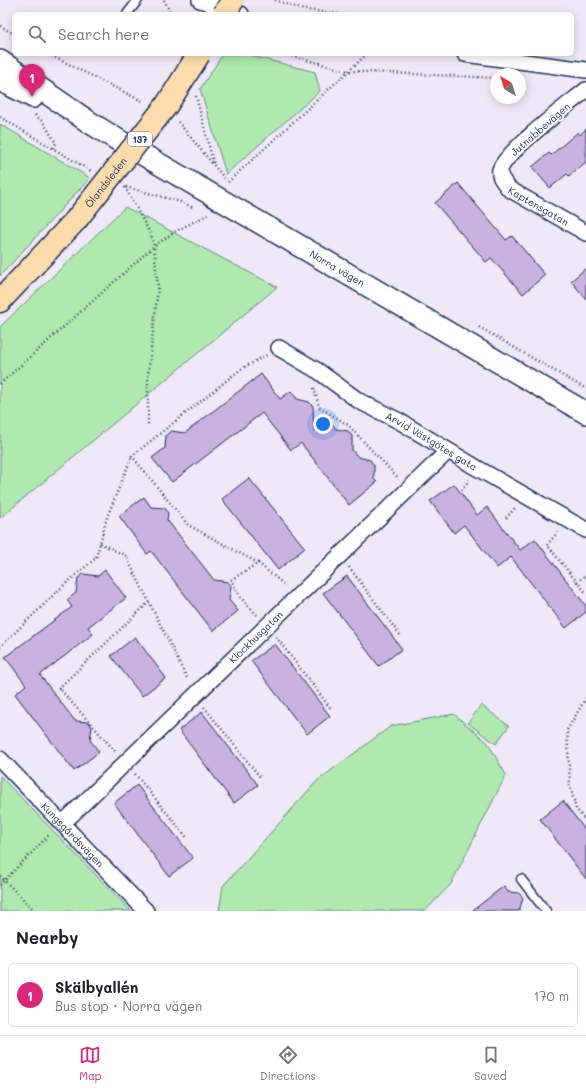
<!DOCTYPE html>
<html lang="en">
<head>
<meta charset="utf-8">
<style>
  :root { --surface:#fff; --page:#f2f2f2; --text:#202124; --muted:#757577; --line:#e0e0e0; --accent:#db2777 }
  body { margin:0; font-family:Mali,sans-serif; background:var(--page); color:var(--text) }
  .compass { position:absolute; left:490px; top:68px; width:36px; height:36px; border-radius:50%; background:var(--surface); box-shadow:0 2px 10px #0003; rotate:322deg }
  .you { position:absolute; left:323px; top:424px; width:14px; height:14px; margin:-10px; border:3px solid #fff; border-radius:50%; background:#1a73e8; box-shadow:0 0 0 6px #1a73e833 }
  .badge { display:grid; place-items:center; width:26px; height:26px; border-radius:50%; background:var(--accent); color:#fff; font-size:13px; font-weight:700 }
  .pin { position:absolute; translate:-50% -33px; filter:drop-shadow(0 1px 2px #0008) }
  .pin::after { content:''; position:absolute; top:21px; width:14px; height:12px; background:inherit; clip-path:polygon(0 0,100% 0,50% 100%) }
  .list { margin:0; padding:0; list-style:none }
  h2 { display:flex; justify-content:space-between; align-items:center; height:52px; margin:0; padding:0 16px; font-size:17px }
  h2 small { font-size:13px; font-weight:400; color:var(--muted) }
  .list li { display:grid; grid-template-columns:26px 1fr auto; gap:12px; align-items:center; box-sizing:border-box; height:64px; margin:0 8px 8px; padding:0 8px; border:1px solid var(--line); border-radius:6px }
  .list b { display:block; font-size:15px; white-space:nowrap }
  .list p { margin:0; font-size:13px; white-space:nowrap; color:var(--muted) }
  .list em { font-size:13px; font-style:normal; color:var(--muted) }
  .icon { flex:none; width:22px; height:22px; fill:none; stroke:currentColor; stroke-width:2; stroke-linecap:round; stroke-linejoin:round }
  .map { position:relative; flex:none; width:586px; height:911px; overflow:hidden }
  .search { position:absolute; background:var(--surface); box-shadow:0 2px 10px #0003; left:12px; right:12px; top:12px; height:44px; display:flex; align-items:center; gap:10px; box-sizing:border-box; padding:0 14px; border-radius:6px; color:var(--muted); font-size:15px }
  .sheet { height:124px; background:var(--surface) }
  nav { display:flex; justify-content:space-around; align-items:center; box-sizing:border-box; height:56px; border-top:1px solid var(--line); background:var(--surface); font-size:11px; color:var(--muted) }
  nav a { display:grid; justify-items:center; gap:2px }
  nav .on { color:var(--accent) }
  .map>svg:first-child { display:block }
  .green { fill:#afe9ad; stroke:#658c86 }
  .building { fill:#c9b1e0; stroke:#1b2f5e }
  .lines { fill:none; stroke-linecap:round; stroke-linejoin:round }
  .lane-casing { stroke:#1b2f5e; stroke-width:11 }
  .street-casing { stroke:#1b2f5e; stroke-width:18 }
  .secondary-casing { stroke:#1b2f5e; stroke-width:24 }
  .primary-casing { stroke:#1b2f5e; stroke-width:25 }
  .path { stroke:#1b2f5e; stroke-width:2.5; stroke-dasharray:1 3; stroke-linecap:butt }
  .lane { stroke:#fff; stroke-width:8 }
  .street { stroke:#fff; stroke-width:15 }
  .secondary { stroke:#fff; stroke-width:21 }
  .primary { stroke:#fcdcac; stroke-width:22 }
  .primary-bridge-casing { stroke:#1b2f5e; stroke-width:25; stroke-linecap:butt }
  .primary-bridge { stroke:#fcdcac; stroke-width:22 }
  .labels { text-anchor:middle; dominant-baseline:central; stroke-width:4; stroke-linejoin:round; paint-order:stroke }
  .shield { fill:#fff; stroke:#5f6d8e; stroke-width:1 }
  .shield-label { font-size:9px; font-weight:bold; fill:#1b2f5e }
  .street-label { font-size:10px; fill:#1b2f5e; stroke:#fff }
</style>
</head>
<body>
<div class="map">
<svg width="586" height="911" viewBox="0 0 586 911">
  <rect width="100%" height="100%" fill="#efe8f6"/>
  <filter id="ink" filterUnits="userSpaceOnUse"><feTurbulence type="fractalNoise" baseFrequency=".025" numOctaves="2"/><feDisplacementMap in="SourceGraphic" scale="8" xChannelSelector="R" yChannelSelector="G"/><feConvolveMatrix kernelMatrix="1 2 1 2 8 2 1 2 1" color-interpolation-filters="sRGB"/></filter>
  <g filter="url(#ink)">
    <!-- green -->
    <g class="green">
      <polygon points="223,54 244,54 315,72 320,91 226,174 200,89"/>
      <polygon points="0,124 90,178 0,276"/>
      <polygon points="125,207 277,287 0,518 0,327"/>
      <polygon points="481,705 509,726 496,744 468,723"/>
      <polygon points="454,714 488,743 506,775 451,884 425,911 219,911 223,886 317,781 391,726"/>
      <polygon points="0,776 131,911 0,911"/>
    </g>
    <!-- building -->
    <g class="building">
      <polygon points="586,129 586,162 569,176 567,174 550,188 532,167 549,153 551,155 578,132 580,135"/>
      <polygon points="458,183 506,240 512,236 545,275 523,294 491,258 486,262 435,203"/>
      <polygon points="586,268 586,299 571,281"/>
      <polygon points="261,374 280,399 291,391 297,399 309,402 313,406 314,432 329,420 336,429 348,431 352,436 352,450 358,457 370,460 374,465 374,479 377,482 349,505 301,443 291,450 262,413 172,482 152,458 165,448 166,435 171,431 185,433"/>
      <polygon points="249,478 305,548 278,570 222,499"/>
      <polygon points="454,484 477,515 487,507 520,550 535,539 586,606 586,612 566,628 511,557 497,568 464,525 454,533 430,501"/>
      <polygon points="144,497 151,507 165,508 168,513 167,520 214,580 228,582 231,586 229,600 238,611 213,631 151,551 147,554 119,516"/>
      <polygon points="105,570 126,598 88,627 93,634 40,675 75,721 89,722 92,727 90,740 99,752 74,771 15,694 26,685 5,657 72,607 67,600 76,593 78,578 83,574 98,576"/>
      <polygon points="347,576 402,649 379,666 323,593"/>
      <polygon points="135,637 166,678 142,696 111,656"/>
      <polygon points="275,644 330,716 307,734 251,661"/>
      <polygon points="202,712 258,785 234,803 179,730"/>
      <polygon points="137,785 193,858 169,876 114,803"/>
      <polygon points="563,801 586,831 586,879 540,819"/>
      <polygon points="504,886 508,892 519,893 523,898 519,911 472,911"/>
    </g>
    <g class="lines">
      <!-- lane casing -->
      <g class="lane-casing">
        <g id="lane">
          <polyline points="127,14 138,0"/>
          <polyline points="521,879 546,911"/>
        </g>
      </g>
      <!-- street casing -->
      <g class="street-casing">
        <g id="street">
          <polyline points="200,0 241,14"/>
          <polyline points="465,54 586,70"/>
          <path id="s1" d="M586,90C569,104 505,152 500,170C498,177 505,183 509,189L586,233"/>
          <path id="s2" d="M279,348L318,371L359,401L399,421L477,468L586,530"/>
          <path id="s3" d="M0,759L146,911"/>
          <path id="s4" d="M63,823L448,451"/>
        </g>
      </g>
      <!-- secondary casing -->
      <g class="secondary-casing">
        <g id="secondary">
          <path id="s5" d="M0,61L89,122L118,140L586,413"/>
          <polyline points="0,80 33,97"/>
        </g>
      </g>
      <!-- primary casing -->
      <g class="primary-casing">
        <polyline id="primary" points="0,301 76,220"/>
      </g>
      <!-- path -->
      <g class="path">
        <polyline points="164,0 171,14"/>
        <polyline points="275,0 300,9 339,14"/>
        <polyline points="0,26 14,34"/>
        <polyline points="48,54 144,102"/>
        <polyline points="284,54 348,71 496,78"/>
        <polyline points="196,96 214,165"/>
        <polyline points="35,115 43,122 56,143 53,150"/>
        <polyline points="0,117 91,171"/>
        <polyline points="178,122 226,180"/>
        <polyline points="228,182 367,54"/>
        <polyline points="125,187 151,235 154,246 158,289 148,374 148,426"/>
        <polyline points="126,187 181,202 194,208"/>
        <polyline points="479,327 586,389"/>
        <polyline points="0,384 153,247 176,231 209,214"/>
        <polyline points="314,388 319,407 348,425 398,478"/>
        <polyline points="462,490 469,480"/>
        <polyline points="506,518 515,508"/>
        <polyline points="558,532 547,545 586,593"/>
        <polyline points="100,543 126,556 188,680"/>
        <polyline points="258,563 188,525 132,456 241,369 267,355"/>
        <polyline points="349,567 400,635"/>
        <polyline points="577,582 586,575"/>
        <polyline points="257,615 240,597 231,580 258,563 286,586"/>
        <polyline points="276,637 332,710"/>
        <polyline points="0,647 64,585 96,558 107,517 132,456"/>
        <polyline points="586,698 567,730 570,785 576,809 586,821"/>
        <polyline points="204,707 260,777"/>
        <polyline points="115,751 59,688 149,602"/>
        <polyline points="135,774 188,839"/>
        <polyline points="0,876 35,911"/>
        <polyline points="0,885 50,834"/>
      </g>
      <!-- lane -->
      <use href="#lane" class="lane"/>
      <!-- street -->
      <use href="#street" class="street"/>
      <!-- secondary -->
      <use href="#secondary" class="secondary"/>
      <!-- primary -->
      <use href="#primary" class="primary"/>
      <!-- primary-bridge casing -->
      <g class="primary-bridge-casing">
        <g id="primary-bridge">
          <polyline points="224,14 233,0"/>
          <path id="s6" d="M76,220L166,106L199,54"/>
        </g>
      </g>
      <!-- primary-bridge -->
      <use href="#primary-bridge" class="primary-bridge"/>
    </g>
  </g>
  <g class="labels">
    <!-- shield labels -->
    <rect class="shield" x="128" y="132" width="24" height="14" rx="3"/>
    <g class="shield-label">
      <text x="140" y="139">137</text>
    </g>
    <!-- street labels -->
    <g class="street-label">
      <text transform="translate(540 129) rotate(-41)">Jutnabbevägen</text>
      <text stroke="none"><textPath href="#s6" startOffset="48">Ölandsleden</textPath></text>
      <text stroke="none"><textPath href="#s1" startOffset="174">Kaptensgatan</textPath></text>
      <text stroke="none"><textPath href="#s5" startOffset="396">Norra vägen</textPath></text>
      <text stroke="none"><textPath href="#s2" startOffset="179">Arvid Västgötes gata</textPath></text>
      <text stroke="none"><textPath href="#s4" startOffset="268">Klockhusgatan</textPath></text>
      <text stroke="none"><textPath href="#s3" startOffset="105">Kungsgårdsvägen</textPath></text>
    </g>
  </g>
</svg>
<svg class="compass" viewBox="-18 -18 36 36"><path d="M0-13l5 13h-10z" fill="#e53935"/><path d="M0 13l5-13h-10z" fill="#757577"/></svg>
<div class="you"></div>
<div class="pin badge" style="left:32px;top:97px">1</div>
<div class="search"><svg class="icon" aria-label="search" viewBox="0 0 24 24"><circle cx="10" cy="10" r="6"/><path d="M15 15l6 6"/></svg>Search here</div>
</div>
<section class="sheet">
<h2>Nearby<small></small></h2>
<ul class="list">
<li><span class="badge">1</span><div><b>Skälbyallén</b><p>Bus stop · Norra vägen</p></div><em>170 m</em></li>
</ul>
</section>
<nav>
<a class="on"><svg class="icon" aria-label="map" viewBox="0 0 24 24"><path d="M3 6l6-2 6 2 6-2v14l-6 2-6-2-6 2zM9 4v14M15 6v14"/></svg>Map</a>
<a><svg class="icon" aria-label="directions" viewBox="0 0 24 24"><path d="M12 3l9 9-9 9-9-9zM9 14v-3h6M13 9l2 2-2 2"/></svg>Directions</a>
<a><svg class="icon" aria-label="saved" viewBox="0 0 24 24"><path d="M7 4h10v16l-5-4-5 4z"/></svg>Saved</a>
</nav>
</body>
</html>
